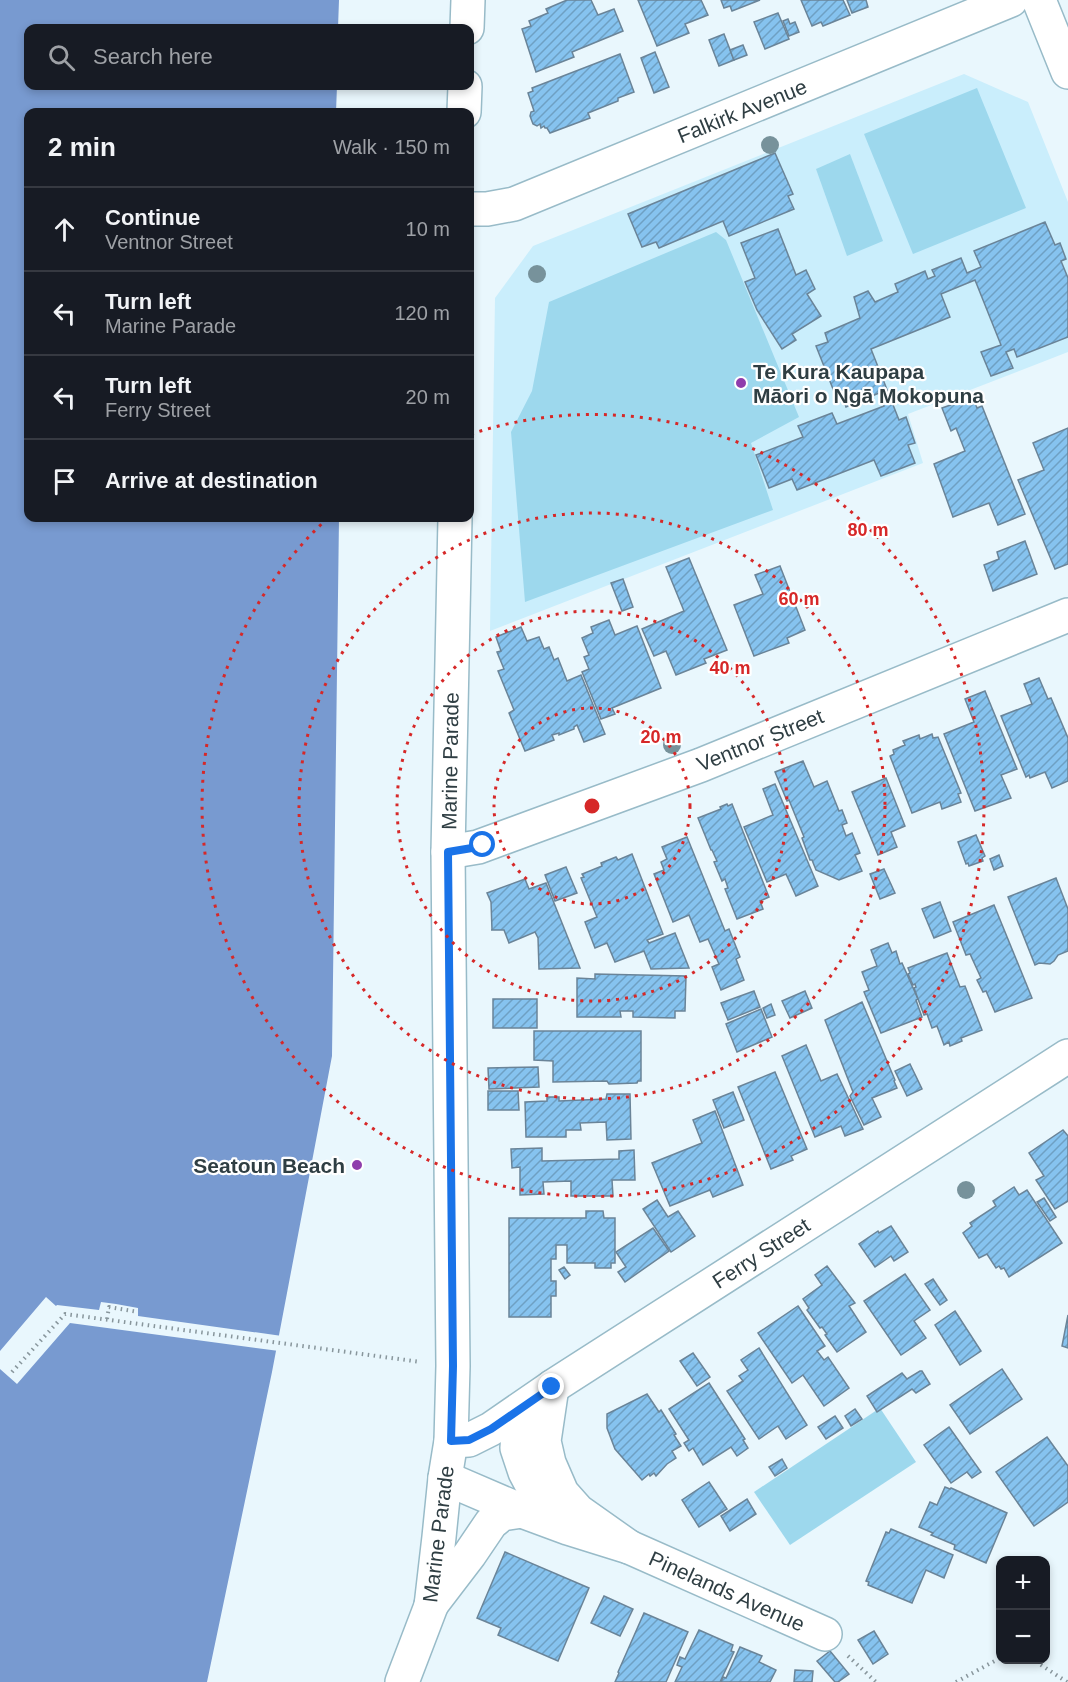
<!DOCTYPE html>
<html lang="en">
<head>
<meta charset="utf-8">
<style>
  :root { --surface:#171b24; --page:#242831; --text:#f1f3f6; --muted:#9ea1a6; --line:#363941 }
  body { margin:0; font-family:Helvetica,sans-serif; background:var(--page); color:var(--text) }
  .controls { position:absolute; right:18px; bottom:18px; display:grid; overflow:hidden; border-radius:12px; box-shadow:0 3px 9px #0003 }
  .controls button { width:54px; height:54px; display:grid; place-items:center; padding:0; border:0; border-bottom:2px solid var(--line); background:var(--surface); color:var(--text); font:30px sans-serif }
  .stop { position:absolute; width:18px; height:18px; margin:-14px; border:4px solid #1a73e8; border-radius:50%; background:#fff }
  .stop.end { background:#1a73e8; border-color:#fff; box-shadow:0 2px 6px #0008 }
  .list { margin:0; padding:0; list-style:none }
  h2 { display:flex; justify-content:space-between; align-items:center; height:78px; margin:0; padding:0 24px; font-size:26px }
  h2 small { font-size:20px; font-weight:400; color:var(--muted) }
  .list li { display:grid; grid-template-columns:39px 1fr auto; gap:18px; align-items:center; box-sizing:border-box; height:84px; padding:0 24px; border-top:2px solid var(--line) }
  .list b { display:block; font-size:22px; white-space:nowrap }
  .list p { margin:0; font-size:20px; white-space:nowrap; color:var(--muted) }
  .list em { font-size:20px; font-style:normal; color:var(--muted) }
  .icon { flex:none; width:33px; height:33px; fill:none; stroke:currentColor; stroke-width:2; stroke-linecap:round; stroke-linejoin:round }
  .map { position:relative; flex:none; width:1068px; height:1682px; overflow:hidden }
  .search { position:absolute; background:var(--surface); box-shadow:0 3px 9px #0003; left:24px; top:24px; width:450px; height:66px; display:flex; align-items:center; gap:15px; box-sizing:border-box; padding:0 21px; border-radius:12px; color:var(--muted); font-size:22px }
  .panel { position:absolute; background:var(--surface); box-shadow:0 3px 9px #0003; left:24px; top:108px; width:450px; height:414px; border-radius:12px }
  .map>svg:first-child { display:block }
  .built { fill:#caeefc }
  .green { fill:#9dd8ed }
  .water { fill:#789ad0 }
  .pier { fill:#e9f7fd }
  .building { fill:url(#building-hatch); stroke:#6a8498; stroke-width:1.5 }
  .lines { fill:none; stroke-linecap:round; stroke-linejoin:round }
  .minor-casing { stroke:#98bbc8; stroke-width:36 }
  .path { stroke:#88969c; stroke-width:4; stroke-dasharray:1.5 4.5; stroke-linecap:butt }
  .minor { stroke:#fff; stroke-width:33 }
  .tree { fill:#77929b }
  .route { stroke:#1a73e8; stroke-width:8 }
  .ring { fill:none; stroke:#d62828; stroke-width:3; stroke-dasharray:3 6 }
  .poi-dot { fill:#8f3dac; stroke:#fff; stroke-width:2 }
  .labels { text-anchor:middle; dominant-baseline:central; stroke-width:4.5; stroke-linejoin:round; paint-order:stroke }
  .street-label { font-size:21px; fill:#2f3e43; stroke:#fff }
  .poi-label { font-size:21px; font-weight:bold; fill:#2f3e43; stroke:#fff; text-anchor:start }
  .centre { fill:#d62828; stroke:#fff; stroke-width:3 }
  .ring-label { font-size:18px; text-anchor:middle; font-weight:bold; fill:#d62828; stroke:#fff; stroke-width:4.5; stroke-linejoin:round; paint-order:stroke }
</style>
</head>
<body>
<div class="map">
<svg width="1068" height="1682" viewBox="0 0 1068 1682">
  <defs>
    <pattern id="building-hatch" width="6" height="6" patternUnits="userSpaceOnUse" patternTransform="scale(1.5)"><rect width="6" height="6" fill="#86c3ef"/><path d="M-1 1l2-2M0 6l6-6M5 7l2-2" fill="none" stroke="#6ea0c3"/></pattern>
  </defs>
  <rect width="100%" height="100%" fill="#e9f7fd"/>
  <!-- built -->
  <polygon class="built" points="964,74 1028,102 1068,202 1068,352 908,414 923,463 490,631 495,298 533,246"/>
  <!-- green -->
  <g class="green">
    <polygon points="977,88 1026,208 913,254 864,134"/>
    <polygon points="850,154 883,241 847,256 816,169"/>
    <polygon points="716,232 726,240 799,417 751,443 773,510 525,602 511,432 532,391 549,302"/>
    <polygon points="880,1408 916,1462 790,1545 754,1492"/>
  </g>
  <!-- water -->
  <polygon class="water" points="0,0 339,0 338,28 28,28 28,86 337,86 336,112 28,112 28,518 339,518 332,1056 272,1372 207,1682 0,1682"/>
  <!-- pier -->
  <polygon class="pier" points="46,1297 56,1306 57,1305 99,1310 101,1302 116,1304 138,1308 138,1316 282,1336 279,1351 70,1323 17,1384 0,1369 0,1351"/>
  <!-- building -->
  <g class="building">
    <polygon points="567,0 591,0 598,15 614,9 623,31 572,52 574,57 536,72 522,29 531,26 529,21 548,13 546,9"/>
    <polygon points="638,0 701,0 708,15 685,24 689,33 657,46"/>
    <polygon points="721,0 760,0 732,11 730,6 724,8"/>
    <polygon points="801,0 843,0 850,15 823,26 821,22 812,26"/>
    <polygon points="847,0 866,0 868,7 852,13"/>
    <polygon points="778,13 789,39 765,49 754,22"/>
    <polygon points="788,19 790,24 795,22 799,32 789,36 783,21"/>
    <polygon points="724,34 734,60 719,66 709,40"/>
    <polygon points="743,45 747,55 734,60 730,50"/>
    <polygon points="655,52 669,87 654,93 641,58"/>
    <polygon points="620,54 634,92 618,98 618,101 588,113 590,118 550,133 547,128 545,128 544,126 541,128 540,124 537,126 533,124 530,116 531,112 534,111 528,93 533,91 532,88"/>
    <polygon points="775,153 793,194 788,196 794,209 729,236 723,221 659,248 656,242 642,247 628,214"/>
    <polygon points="1045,222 1055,245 1060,243 1066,259 1061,261 1068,278 1068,337 1017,357 1014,349 1006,352 1013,368 991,376 981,352 1001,345 975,280 941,294 950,317 871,349 899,420 906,417 915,443 908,445 915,463 881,476 874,460 797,490 792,479 769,488 756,455 803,437 798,426 832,413 837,424 884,406 879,393 846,407 841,392 835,394 816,346 828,342 825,333 860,318 854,297 868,291 875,302 898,292 895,284 925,271 928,279 935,276 932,270 961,258 967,273 981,267 974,251"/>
    <polygon points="778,229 796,275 806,270 815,289 807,294 821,316 792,334 796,340 782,349 757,310 745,282 755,278 741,243"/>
    <polygon points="973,397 977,408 982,406 1025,514 998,525 989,503 953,517 934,464 965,451 956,428 951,431 942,408"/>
    <polygon points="1068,428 1068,564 1055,569 1018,480 1044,470 1033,443"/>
    <polygon points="1025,541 1037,574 993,591 984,565 999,559 997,552"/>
    <polygon points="689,558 727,650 704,659 706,663 676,675 666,651 654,656 642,629 684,611 666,567"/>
    <polygon points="780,566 805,630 787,638 789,643 754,656 734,605 763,594 755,575"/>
    <polygon points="623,579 633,607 622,611 611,583"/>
    <polygon points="609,620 615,635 637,626 661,688 612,708 615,714 601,719 582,672 589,669 584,657 589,655 582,638 593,633 591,627"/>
    <polygon points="521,627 527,641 539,637 544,649 549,647 554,660 558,658 567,681 581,675 605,734 584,742 577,725 574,727 574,729 559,735 559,733 552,735 554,740 525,751 509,713 514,710 498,671 504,669 497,652 501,651 496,637"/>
    <polygon points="1039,678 1048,699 1051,698 1068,738 1068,781 1052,788 1045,772 1030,778 1029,775 1026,777 1001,716 1032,704 1024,684"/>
    <polygon points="985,691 1017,769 1001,775 1011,798 975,811 944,734 974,722 965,699"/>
    <polygon points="932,734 933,738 938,737 961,793 958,794 961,802 942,809 940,802 912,813 890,756 894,754 893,750 905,745 903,741 919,735 920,739"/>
    <polygon points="803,761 814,787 827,781 839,811 842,810 847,823 842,825 846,836 852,833 860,853 855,855 862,871 839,880 816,870 812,860 810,860 802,838 804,837 789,800 787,801 775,772"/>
    <polygon points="886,778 905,826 891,832 897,847 878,855 852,792"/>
    <polygon points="775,784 818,886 796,896 786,874 767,882 744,827 773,815 763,789"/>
    <polygon points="727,804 728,806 732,804 769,897 760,901 763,909 737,919 725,889 728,888 725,879 722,881 714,862 717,861 712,850 711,850 698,818 721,809 720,807"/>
    <polygon points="976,835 985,856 982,858 983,861 969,866 968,863 966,864 958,842"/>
    <polygon points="687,837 725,931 729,929 740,957 736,959 744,980 721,990 712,967 719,964 708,939 700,942 689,915 673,922 654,874 664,870 661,862 667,859 662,847"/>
    <polygon points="632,854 663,934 647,940 649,943 675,933 689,968 651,969 644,951 615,962 607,943 595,948 585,922 597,917 581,878 584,877 582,874 602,866 601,863 616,857 618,860"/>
    <polygon points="999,855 1003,866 994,870 990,859"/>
    <polygon points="566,867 577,893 555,901 545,875"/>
    <polygon points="884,869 895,893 880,899 870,874"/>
    <polygon points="1056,878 1068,909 1068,951 1058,955 1054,961 1050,964 1039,963 1035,965 1008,897"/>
    <polygon points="525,879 529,889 546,883 580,968 539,969 538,938 535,932 509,943 504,930 491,930 492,930 491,902 487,893"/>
    <polygon points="940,902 951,931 934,938 922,909"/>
    <polygon points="994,905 1032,998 995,1012 986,991 983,992 977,980 981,978 970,954 966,955 953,922"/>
    <polygon points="888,943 892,953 896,951 900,964 902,963 918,999 916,1000 922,1017 881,1033 864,992 869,990 862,972 877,966 871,950"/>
    <polygon points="947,953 960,987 965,986 982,1030 961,1038 962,1041 950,1046 949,1042 944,1045 937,1026 932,1028 927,1014 924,1015 914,988 916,987 915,984 913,985 908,974 910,973 908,968"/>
    <polygon points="595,974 686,976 685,1011 675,1011 675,1018 633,1017 633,1011 620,1011 621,1017 577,1017 577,978 595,979"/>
    <polygon points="754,991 760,1007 728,1020 721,1003"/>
    <polygon points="805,991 812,1008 790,1018 782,1001"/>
    <rect x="493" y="999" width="44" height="29"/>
    <polygon points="862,1002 895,1080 894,1081 897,1088 872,1098 881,1117 864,1125 850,1096 853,1092 825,1020"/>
    <polygon points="771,1004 775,1015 767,1018 763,1008"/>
    <polygon points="761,1009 772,1037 737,1052 726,1024"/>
    <polygon points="534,1031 641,1031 641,1081 638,1081 637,1083 609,1084 607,1081 553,1082 553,1061 534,1060"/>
    <polygon points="806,1045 821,1081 837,1074 863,1129 845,1136 841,1126 815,1137 782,1056"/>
    <polygon points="910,1064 922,1089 907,1096 895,1071"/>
    <polygon points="538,1067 539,1087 489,1089 488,1068"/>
    <polygon points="775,1072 807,1149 791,1156 793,1160 771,1169 738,1087"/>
    <polygon points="488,1091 518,1091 519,1110 488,1110"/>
    <polygon points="733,1092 744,1120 724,1128 713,1100"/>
    <polygon points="607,1094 630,1094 631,1139 607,1140 606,1122 580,1123 581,1130 566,1130 566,1137 526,1137 525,1102 547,1101 547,1097 559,1097 559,1101 606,1099"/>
    <polygon points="715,1111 743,1185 713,1197 710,1190 670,1206 652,1163 702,1143 693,1120"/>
    <polygon points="1063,1130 1068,1136 1068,1201 1055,1209 1036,1180 1044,1176 1029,1153"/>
    <polygon points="542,1148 542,1161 619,1159 619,1151 634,1150 635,1180 612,1180 613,1196 571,1196 571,1181 543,1182 544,1194 520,1195 520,1167 512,1168 511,1149"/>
    <polygon points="1014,1187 1019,1195 1027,1190 1062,1243 1009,1277 1004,1268 1001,1269 999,1266 996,1268 987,1254 979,1258 963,1233 972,1226 970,1223 996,1206 993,1201"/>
    <polygon points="1044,1198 1056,1217 1050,1221 1037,1202"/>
    <polygon points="657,1200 668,1217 678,1211 695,1236 671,1252 643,1209"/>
    <polygon points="586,1211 603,1211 604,1218 615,1218 615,1263 611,1263 611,1268 595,1268 595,1263 567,1263 567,1245 556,1245 556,1259 551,1259 551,1281 556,1281 556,1296 551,1296 551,1317 509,1317 509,1218 586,1218"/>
    <polygon points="891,1226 908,1252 894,1261 891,1256 875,1267 859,1244 878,1231 879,1233"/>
    <polygon points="653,1228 669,1251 625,1282 618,1272 626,1267 616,1252"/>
    <polygon points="827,1266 855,1303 849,1306 866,1332 837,1352 825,1335 827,1334 822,1327 820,1328 807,1310 809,1308 803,1299 822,1285 815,1275"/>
    <polygon points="564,1267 570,1275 565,1279 559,1270"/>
    <polygon points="905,1274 930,1310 914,1321 926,1338 901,1355 864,1301"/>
    <polygon points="933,1279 947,1300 940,1305 925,1284"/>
    <polygon points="798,1306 825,1346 817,1351 824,1360 828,1357 849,1388 824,1406 803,1375 792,1383 758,1333"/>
    <polygon points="955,1311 981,1351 960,1365 935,1325"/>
    <polygon points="1068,1315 1068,1348 1062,1346"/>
    <polygon points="759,1348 807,1425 786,1439 778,1426 759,1439 727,1391 743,1381 739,1376 748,1370 741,1360"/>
    <polygon points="693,1353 710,1377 697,1386 680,1361"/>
    <polygon points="1002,1369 1022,1399 970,1434 950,1405"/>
    <polygon points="920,1371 922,1371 930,1384 916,1393 912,1389 877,1412 867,1396 902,1373 907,1379"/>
    <polygon points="709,1383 745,1439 743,1440 748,1448 737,1456 731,1447 703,1465 693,1448 689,1451 684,1443 689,1440 669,1409"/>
    <polygon points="647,1394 659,1412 661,1410 676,1434 674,1435 681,1446 672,1451 676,1458 667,1464 656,1476 654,1473 650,1476 649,1474 642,1480 615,1449 607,1428 607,1414"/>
    <polygon points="855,1409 862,1419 851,1426 845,1416"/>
    <polygon points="835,1416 843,1428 826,1439 818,1427"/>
    <polygon points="949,1427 981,1472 972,1478 967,1472 951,1483 924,1445"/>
    <polygon points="1047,1437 1068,1466 1068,1502 1034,1526 996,1472"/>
    <polygon points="782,1459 787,1468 775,1476 769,1467"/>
    <polygon points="709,1482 727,1509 699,1527 682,1500"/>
    <polygon points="945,1487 950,1489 951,1488 1007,1513 986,1563 954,1549 955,1545 931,1535 933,1533 919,1527 930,1502 937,1505"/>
    <polygon points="747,1499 756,1514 730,1531 721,1516"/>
    <polygon points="891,1529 953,1555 944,1578 926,1570 912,1603 868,1585 869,1582 866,1581 886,1532 889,1533"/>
    <polygon points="505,1552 589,1588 558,1661 498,1635 501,1628 477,1618"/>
    <polygon points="604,1596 633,1609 620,1636 591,1623"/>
    <polygon points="644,1613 688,1632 666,1682 615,1682 619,1673 618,1672"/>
    <polygon points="699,1630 733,1645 731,1651 734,1652 720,1682 675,1682 682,1667 677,1665 680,1657 685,1659"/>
    <polygon points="874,1631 888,1654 873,1664 858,1640"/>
    <polygon points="740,1647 762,1656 759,1662 776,1670 770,1682 721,1682 723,1677 726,1678"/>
    <polygon points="830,1651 849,1674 838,1682 835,1682 817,1661"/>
    <polygon points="795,1670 813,1671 812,1682 794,1682"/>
  </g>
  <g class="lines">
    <!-- minor casing -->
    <g class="minor-casing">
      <g id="minor">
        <polyline points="1039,0 1068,72"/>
        <polyline points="467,28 468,0"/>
        <polyline points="464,112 465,86"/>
        <polyline points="470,209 487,209 514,204 1011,0"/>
        <polyline points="448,852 478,847 701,765 1068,615"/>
        <polyline points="540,1402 518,1434 517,1448 525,1472 542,1504 566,1526"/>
        <polyline points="451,1441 469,1440 491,1429 552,1387 1068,1056"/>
        <polyline points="445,1478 522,1511 568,1528 629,1547 578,1511 562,1493 549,1463 544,1441 552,1387"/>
        <polyline points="629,1547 825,1634"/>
        <polyline points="431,1605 470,1554 491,1523 502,1514 522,1511"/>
        <polyline points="402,1682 431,1606 439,1537 445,1478 451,1441 453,1366 448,852 455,518"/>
      </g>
    </g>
    <!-- path -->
    <g class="path">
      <polyline points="107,1319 109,1307 138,1312"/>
      <polyline points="12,1372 65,1314 421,1362"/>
      <polyline points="848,1656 876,1682"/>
      <polyline points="1030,1660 1035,1661 1067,1682"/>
      <polyline points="956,1682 1000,1658"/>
    </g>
    <!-- minor -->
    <use href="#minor" class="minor"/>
  </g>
  <!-- trees -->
  <g class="tree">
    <circle cx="770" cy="145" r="9"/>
    <circle cx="537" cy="274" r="9"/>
    <circle cx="672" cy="745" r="9"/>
    <circle cx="966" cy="1190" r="9"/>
  </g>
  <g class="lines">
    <!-- route -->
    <polyline class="route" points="483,845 478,847 448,852 453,1366 451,1441 469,1440 491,1429 552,1387"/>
  </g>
  <!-- distance rings -->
  <g class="ring">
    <circle cx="592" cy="806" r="98"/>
    <circle cx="592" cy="806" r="195"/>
    <circle cx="592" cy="806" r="293"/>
    <path d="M471 434A391 391 0 1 1 328 518"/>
  </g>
  <!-- markers -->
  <g class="poi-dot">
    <circle cx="741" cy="383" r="6"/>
    <circle cx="357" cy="1165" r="6"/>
  </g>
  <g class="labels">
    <!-- street labels -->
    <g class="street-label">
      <text transform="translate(742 111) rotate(-22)">Falkirk Avenue</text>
      <text transform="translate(760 740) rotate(-22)">Ventnor Street</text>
      <text transform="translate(450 761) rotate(-89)">Marine Parade</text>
      <text transform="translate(761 1253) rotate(-33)">Ferry Street</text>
      <text transform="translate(438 1534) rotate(-83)">Marine Parade</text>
      <text transform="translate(727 1591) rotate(24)">Pinelands Avenue</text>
    </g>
    <!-- poi labels -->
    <g class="poi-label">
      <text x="753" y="371">Te Kura Kaupapa<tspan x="753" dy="24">Māori o Ngā Mokopuna</tspan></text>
      <text x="345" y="1165" text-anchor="end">Seatoun Beach</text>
    </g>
  </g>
  <circle cx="592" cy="806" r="9" class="centre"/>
  <g class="ring-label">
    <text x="868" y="536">80 m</text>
    <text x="799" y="605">60 m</text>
    <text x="730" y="674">40 m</text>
    <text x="661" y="743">20 m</text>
  </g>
</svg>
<div class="controls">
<button>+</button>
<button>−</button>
</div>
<div class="stop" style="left:483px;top:845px"></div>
<div class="stop end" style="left:552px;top:1387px"></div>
<div class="search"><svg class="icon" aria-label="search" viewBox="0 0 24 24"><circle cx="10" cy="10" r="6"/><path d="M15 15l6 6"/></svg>Search here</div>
<section class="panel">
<h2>2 min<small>Walk · 150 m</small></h2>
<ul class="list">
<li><svg class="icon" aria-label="ahead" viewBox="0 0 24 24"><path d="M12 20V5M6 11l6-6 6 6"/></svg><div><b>Continue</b><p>Ventnor Street</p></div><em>10 m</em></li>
<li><svg class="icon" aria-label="left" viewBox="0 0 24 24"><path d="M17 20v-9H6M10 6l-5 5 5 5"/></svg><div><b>Turn left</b><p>Marine Parade</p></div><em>120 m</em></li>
<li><svg class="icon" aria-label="left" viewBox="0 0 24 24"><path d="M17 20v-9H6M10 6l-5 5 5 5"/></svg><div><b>Turn left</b><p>Ferry Street</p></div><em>20 m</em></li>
<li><svg class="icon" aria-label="arrive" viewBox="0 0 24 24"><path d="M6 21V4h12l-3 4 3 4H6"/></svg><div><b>Arrive at destination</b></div></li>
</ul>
</section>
</div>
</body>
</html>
